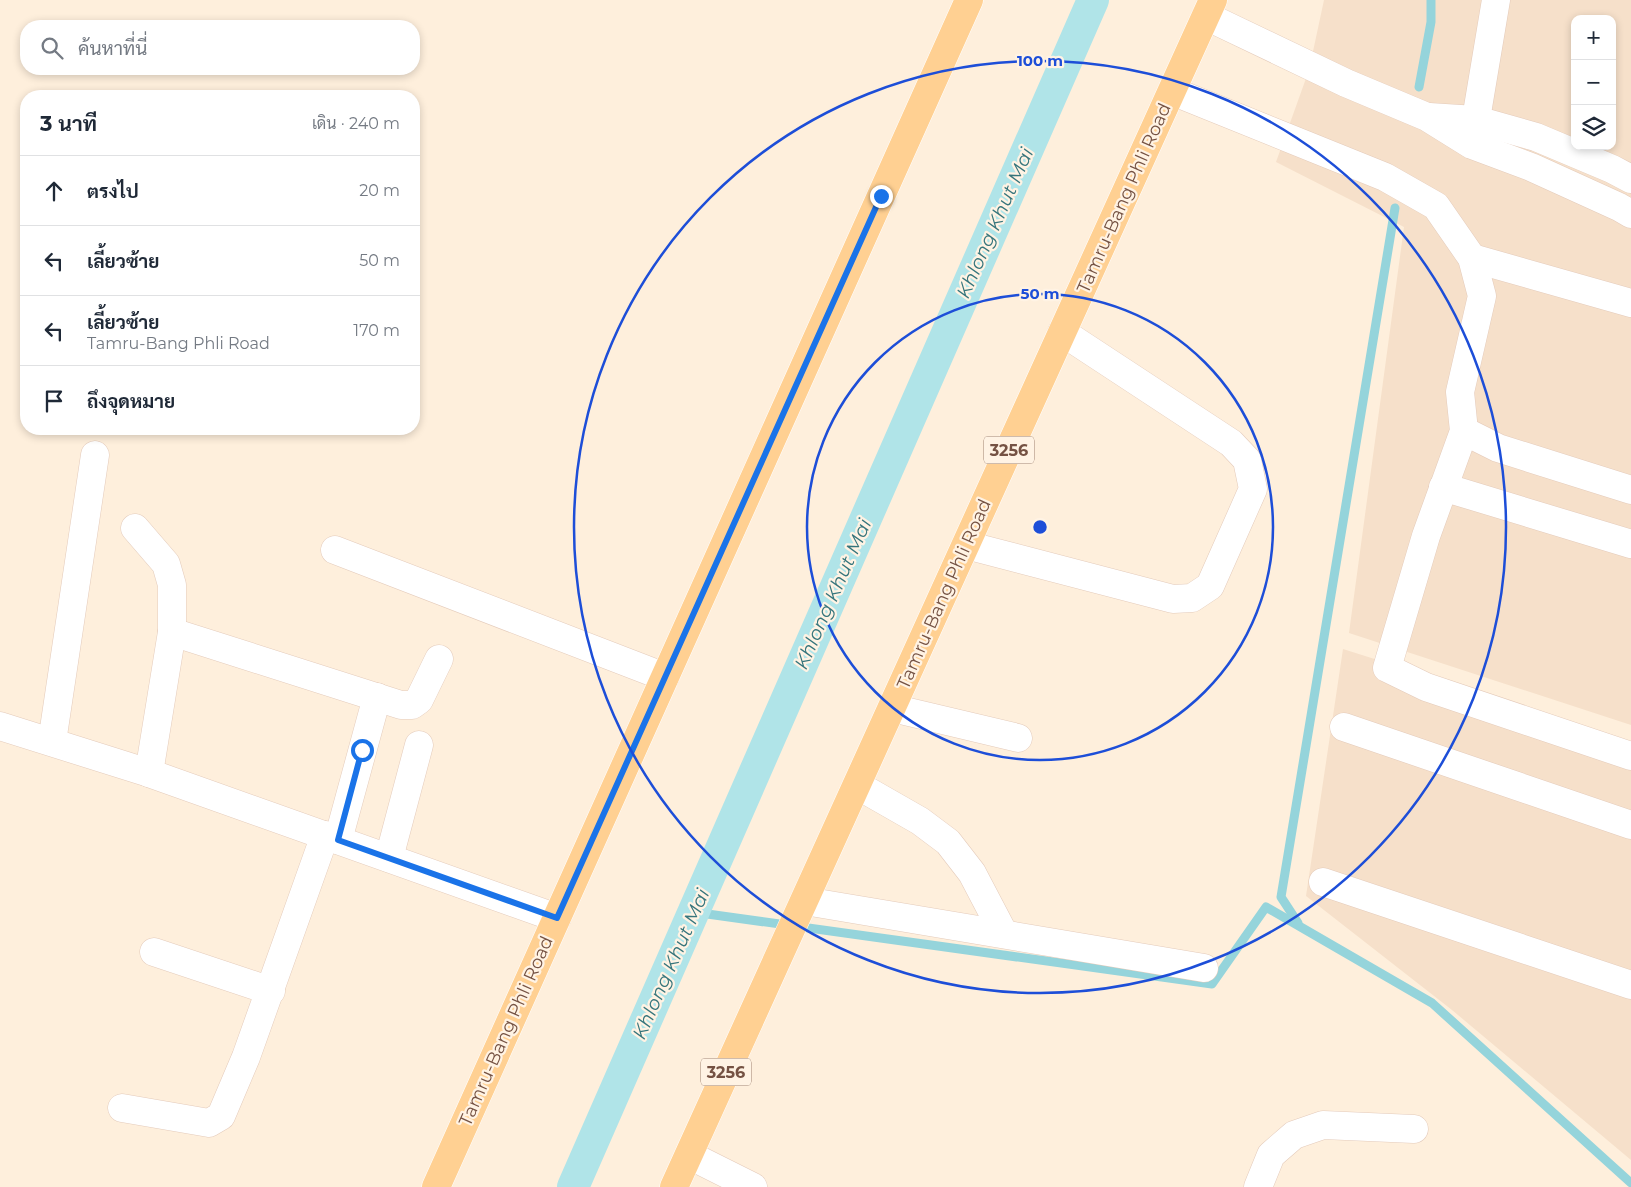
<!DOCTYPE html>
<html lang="th">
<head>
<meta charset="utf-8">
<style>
  :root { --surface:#fff; --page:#f6f6f7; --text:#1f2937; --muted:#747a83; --line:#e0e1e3 }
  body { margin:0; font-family:Montserrat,Sarabun,sans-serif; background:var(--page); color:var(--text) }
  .controls { position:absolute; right:15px; top:15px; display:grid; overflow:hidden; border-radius:10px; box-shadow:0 2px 8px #0003 }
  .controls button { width:45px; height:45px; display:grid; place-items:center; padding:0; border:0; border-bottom:1px solid var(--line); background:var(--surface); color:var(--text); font:25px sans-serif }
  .stop { position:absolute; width:15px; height:15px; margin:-11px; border:4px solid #1a73e8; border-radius:50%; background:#fff }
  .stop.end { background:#1a73e8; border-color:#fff; box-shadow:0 1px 5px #0008 }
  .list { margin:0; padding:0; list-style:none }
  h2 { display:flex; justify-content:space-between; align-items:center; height:65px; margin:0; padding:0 20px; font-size:21px }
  h2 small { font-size:16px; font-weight:400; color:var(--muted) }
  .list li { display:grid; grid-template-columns:32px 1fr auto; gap:15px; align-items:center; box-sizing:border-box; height:70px; padding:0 20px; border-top:1px solid var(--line) }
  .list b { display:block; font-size:19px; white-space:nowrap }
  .list p { margin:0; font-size:16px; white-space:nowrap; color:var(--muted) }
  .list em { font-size:16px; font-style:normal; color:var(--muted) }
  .icon { flex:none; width:28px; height:28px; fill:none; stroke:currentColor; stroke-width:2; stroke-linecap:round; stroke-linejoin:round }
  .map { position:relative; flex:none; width:1631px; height:1187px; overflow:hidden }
  .search { position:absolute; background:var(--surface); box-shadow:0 2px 8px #0003; left:20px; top:20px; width:400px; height:55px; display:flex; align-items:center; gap:12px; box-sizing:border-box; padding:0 18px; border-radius:20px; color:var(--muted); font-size:19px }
  .panel { position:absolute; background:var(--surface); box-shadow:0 2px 8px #0003; left:20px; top:90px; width:400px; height:345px; border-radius:20px }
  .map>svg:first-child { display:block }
  .residential { fill:#f6e0ca; fill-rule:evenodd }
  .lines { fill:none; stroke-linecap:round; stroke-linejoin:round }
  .stream { stroke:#95d4db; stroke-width:9 }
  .canal { stroke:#b0e4e8; stroke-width:32 }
  .minor-casing { stroke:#e4cbbb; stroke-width:29 }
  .major-casing { stroke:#fff; stroke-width:29 }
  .minor { stroke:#fff; stroke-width:28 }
  .major { stroke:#ffd092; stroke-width:28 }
  .route { stroke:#1a73e8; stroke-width:6 }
  .ring { fill:none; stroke:#1d4ed8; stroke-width:2.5 }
  .labels { text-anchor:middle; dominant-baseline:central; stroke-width:4.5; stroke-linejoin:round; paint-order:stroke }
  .shield { fill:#fff3e4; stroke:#9e8273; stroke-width:1 }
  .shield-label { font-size:16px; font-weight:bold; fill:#755243 }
  .street-label { font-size:18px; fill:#755243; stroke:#fff3e4 }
  .water-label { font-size:19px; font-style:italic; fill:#36757c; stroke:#fff3e4 }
  .centre { fill:#1d4ed8; stroke:#fff3e4; stroke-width:2.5 }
  .ring-label { font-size:15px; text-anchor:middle; font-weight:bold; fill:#1d4ed8; stroke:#fff3e4; stroke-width:4.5; stroke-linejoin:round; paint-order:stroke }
</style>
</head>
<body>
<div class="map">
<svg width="1631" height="1187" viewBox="0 0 1631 1187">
  <rect width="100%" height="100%" fill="#feefdc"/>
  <!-- residential -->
  <g class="residential">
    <path d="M1324,0H1631V725L1349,633L1404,227L1276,162L1309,70ZM1575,19H1612V146H1575Z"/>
    <polygon points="1343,649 1532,709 1631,743 1631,1160 1452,1010 1306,896"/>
  </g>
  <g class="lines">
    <!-- stream -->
    <g class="stream">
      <polyline points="1419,87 1431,22 1431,0"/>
      <polyline points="693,912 1212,984 1266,907 1432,1003 1631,1183"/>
      <polyline points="1298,923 1281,897 1395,208"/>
    </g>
    <!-- canal -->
    <polyline class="canal" points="573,1187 1093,0"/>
    <!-- minor casing -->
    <g class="minor-casing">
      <g id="minor">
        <polyline points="1206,16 1346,83 1427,117 1472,145 1531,167 1619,207 1631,214"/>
        <polyline points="1172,91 1385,177 1436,206 1472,258 1482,296 1460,392 1464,431 1426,536 1387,668 1426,687 1631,756"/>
        <polyline points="1429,117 1476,120 1536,137 1612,169 1631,179"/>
        <polyline points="1473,137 1496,0"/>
        <polyline points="1472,258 1631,303"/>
        <polyline points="1464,431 1498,448 1631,490"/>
        <polyline points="1443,487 1631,544"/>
        <polyline points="135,528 166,564 172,585 172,632 149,773"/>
        <polyline points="966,545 1173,599 1192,598 1210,586 1253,489 1247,460 1231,443 1062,332"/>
        <polyline points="335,550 665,677"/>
        <polyline points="172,632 401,705 412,705 419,700 439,659"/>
        <polyline points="892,708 1018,738"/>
        <polyline points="0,726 149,773 557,918"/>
        <polyline points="1344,727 1631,825"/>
        <polyline points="52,742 95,455"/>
        <polyline points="857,785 920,821 948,842 972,873 1004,934"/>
        <polyline points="338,840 377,697"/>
        <polyline points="389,858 419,745"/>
        <polyline points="1323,882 1631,985"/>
        <polyline points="805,901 1204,968"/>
        <polyline points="154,952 271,991"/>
        <polyline points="122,1108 209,1123 221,1116 246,1057 325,835"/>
        <polyline points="689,1155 753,1187"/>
        <polyline points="1258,1187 1271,1155 1294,1135 1323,1125 1414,1129"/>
      </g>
    </g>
    <!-- major casing -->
    <g class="major-casing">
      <g id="major">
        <polyline points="436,1187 969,0"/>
        <polyline points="674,1187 1213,0"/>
      </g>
    </g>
    <!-- minor -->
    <use href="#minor" class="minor"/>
    <!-- major -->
    <use href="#major" class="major"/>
  </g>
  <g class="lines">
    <!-- route -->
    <polyline class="route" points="362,750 338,840 557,918 881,196"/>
  </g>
  <!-- distance rings -->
  <g class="ring">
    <circle cx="1040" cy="527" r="233"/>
    <circle cx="1040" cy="527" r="466"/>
  </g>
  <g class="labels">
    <!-- shield labels -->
    <g class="shield">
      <rect x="984" y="436.5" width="50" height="27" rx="4"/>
      <rect x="701" y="1058.5" width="50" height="27" rx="4"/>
    </g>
    <g class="shield-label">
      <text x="1009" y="450">3256</text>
      <text x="726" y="1072">3256</text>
    </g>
    <!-- street labels -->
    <g class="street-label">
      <text transform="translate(1124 198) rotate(-66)">Tamru-Bang Phli Road</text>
      <text transform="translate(944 594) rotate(-66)">Tamru-Bang Phli Road</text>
      <text transform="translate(506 1031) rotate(-66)">Tamru-Bang Phli Road</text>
    </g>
    <!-- water labels -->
    <g class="water-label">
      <text transform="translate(995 223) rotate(-66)">Khlong Khut Mai</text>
      <text transform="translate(833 594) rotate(-66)">Khlong Khut Mai</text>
      <text transform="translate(671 964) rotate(-66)">Khlong Khut Mai</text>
    </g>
  </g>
  <circle cx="1040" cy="527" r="8" class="centre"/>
  <g class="ring-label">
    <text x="1040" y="66">100 m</text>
    <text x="1040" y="299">50 m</text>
  </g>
</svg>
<div class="controls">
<button>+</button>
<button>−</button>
<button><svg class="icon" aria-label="layers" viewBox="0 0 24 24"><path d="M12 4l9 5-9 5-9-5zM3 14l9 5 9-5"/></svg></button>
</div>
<div class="stop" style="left:362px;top:750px"></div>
<div class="stop end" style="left:881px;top:196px"></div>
<div class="search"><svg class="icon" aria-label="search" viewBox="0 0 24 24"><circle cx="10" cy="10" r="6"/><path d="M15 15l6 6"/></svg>ค้นหาที่นี่</div>
<section class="panel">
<h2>3 นาที<small>เดิน · 240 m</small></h2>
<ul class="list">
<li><svg class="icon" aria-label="ahead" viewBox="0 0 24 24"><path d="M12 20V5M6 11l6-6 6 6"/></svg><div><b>ตรงไป</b></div><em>20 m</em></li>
<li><svg class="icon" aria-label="left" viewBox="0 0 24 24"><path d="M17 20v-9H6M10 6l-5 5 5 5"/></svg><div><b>เลี้ยวซ้าย</b></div><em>50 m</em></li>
<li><svg class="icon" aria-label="left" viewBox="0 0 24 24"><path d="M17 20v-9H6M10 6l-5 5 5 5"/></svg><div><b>เลี้ยวซ้าย</b><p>Tamru-Bang Phli Road</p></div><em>170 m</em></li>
<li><svg class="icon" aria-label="arrive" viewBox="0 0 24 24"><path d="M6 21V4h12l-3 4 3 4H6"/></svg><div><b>ถึงจุดหมาย</b></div></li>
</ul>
</section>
</div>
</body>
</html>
